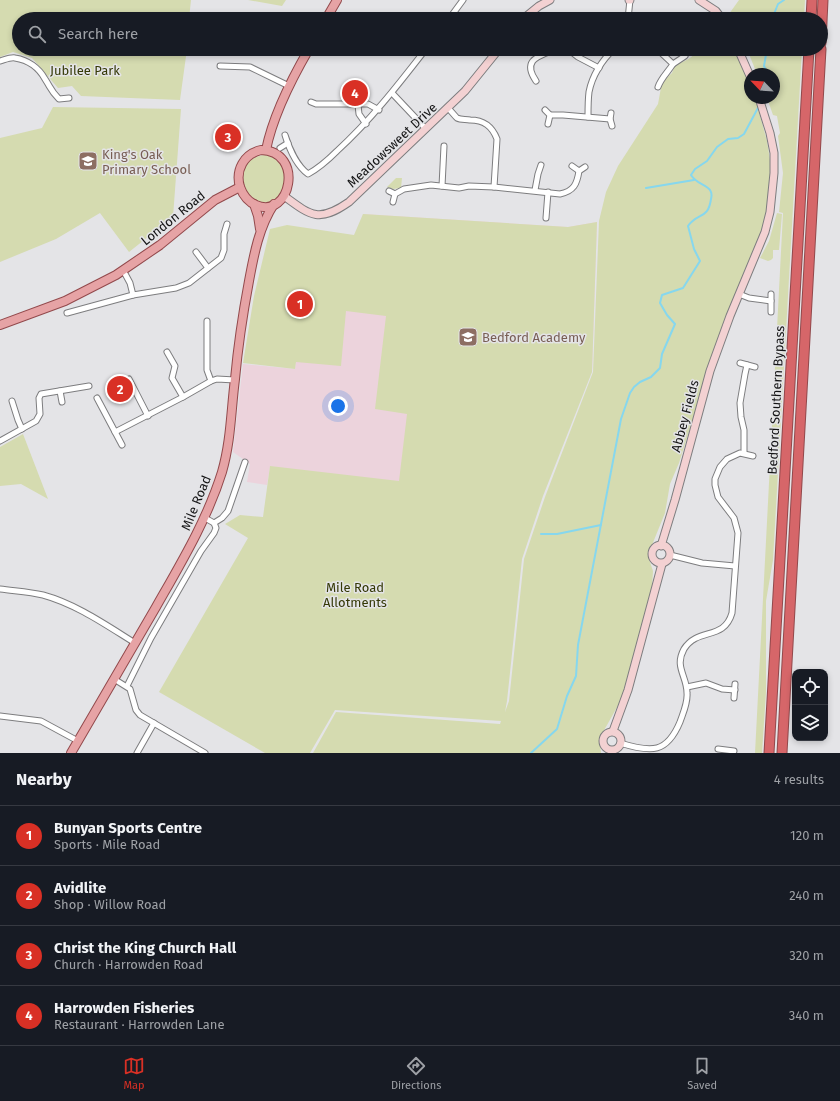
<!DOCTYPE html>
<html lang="en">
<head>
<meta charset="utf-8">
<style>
  :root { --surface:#171b24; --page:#20242c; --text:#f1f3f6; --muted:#9ea1a6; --line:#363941; --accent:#d93025 }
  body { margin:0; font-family:"Fira Sans",sans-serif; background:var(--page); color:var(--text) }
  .controls { position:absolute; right:12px; bottom:12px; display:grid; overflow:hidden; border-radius:8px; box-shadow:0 2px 6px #0003 }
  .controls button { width:36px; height:36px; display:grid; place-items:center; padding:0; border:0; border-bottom:1px solid var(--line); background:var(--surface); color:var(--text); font:20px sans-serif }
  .compass { position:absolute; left:744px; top:68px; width:36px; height:36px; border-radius:50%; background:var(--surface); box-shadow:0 2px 6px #0003; rotate:295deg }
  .you { position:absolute; left:338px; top:406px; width:14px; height:14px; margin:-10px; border:3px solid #fff; border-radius:50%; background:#1a73e8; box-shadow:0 0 0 6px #1a73e833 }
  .badge { display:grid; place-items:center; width:26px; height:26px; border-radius:50%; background:var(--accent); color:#fff; font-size:13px; font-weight:700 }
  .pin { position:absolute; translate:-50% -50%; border:2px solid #fff; box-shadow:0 1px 4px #0006 }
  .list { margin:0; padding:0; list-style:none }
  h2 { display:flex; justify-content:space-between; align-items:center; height:52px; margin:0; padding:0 16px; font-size:17px }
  h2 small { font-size:13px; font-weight:400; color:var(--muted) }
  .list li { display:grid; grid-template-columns:26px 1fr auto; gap:12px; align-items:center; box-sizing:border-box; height:60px; padding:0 16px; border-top:1px solid var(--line) }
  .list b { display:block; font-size:15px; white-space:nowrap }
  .list p { margin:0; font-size:13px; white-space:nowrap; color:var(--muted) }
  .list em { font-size:13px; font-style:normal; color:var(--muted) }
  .icon { flex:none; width:22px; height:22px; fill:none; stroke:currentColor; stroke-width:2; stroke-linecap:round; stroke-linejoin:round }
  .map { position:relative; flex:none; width:840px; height:753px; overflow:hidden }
  .search { position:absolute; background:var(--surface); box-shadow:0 2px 6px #0003; left:12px; right:12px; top:12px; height:44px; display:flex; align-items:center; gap:10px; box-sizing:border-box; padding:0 14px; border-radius:22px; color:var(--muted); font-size:15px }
  .sheet { height:292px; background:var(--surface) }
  nav { display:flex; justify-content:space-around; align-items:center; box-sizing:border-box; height:56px; border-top:1px solid var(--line); background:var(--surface); font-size:11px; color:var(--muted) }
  nav a { display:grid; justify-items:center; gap:2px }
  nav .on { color:var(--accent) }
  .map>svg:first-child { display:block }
  .education { fill:#ecd3dc }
  .green { fill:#d5dbb0 }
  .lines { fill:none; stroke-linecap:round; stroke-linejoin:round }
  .stream { stroke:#86d7ee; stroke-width:2 }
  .street-casing { stroke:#7d7d7f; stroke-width:7 }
  .secondary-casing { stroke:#7d7d7f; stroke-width:9 }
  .primary-casing { stroke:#92494c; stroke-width:10 }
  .highway-casing { stroke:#92494c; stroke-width:11 }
  .street { stroke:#fff; stroke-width:5 }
  .secondary { stroke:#f3d1d2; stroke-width:7 }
  .primary { stroke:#e6a3a5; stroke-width:8 }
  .highway { stroke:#d66669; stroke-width:9 }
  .labels { text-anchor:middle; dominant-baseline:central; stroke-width:3; stroke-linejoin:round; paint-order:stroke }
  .park-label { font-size:13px; fill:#353906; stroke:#e4e4e7 }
  .street-label { font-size:13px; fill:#141415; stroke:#e4e4e7 }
  .education-label { font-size:13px; fill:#785e54; stroke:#e4e4e7; text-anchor:start }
</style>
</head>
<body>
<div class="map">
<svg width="840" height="753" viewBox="0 0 840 753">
  <rect width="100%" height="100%" fill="#e4e4e7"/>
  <!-- education -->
  <polygon class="education" points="363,214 568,227 597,222 592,372 399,482 270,467 267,485 247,482 250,464 233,452 243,364 295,369 296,362 346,311"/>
  <!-- green -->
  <g class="green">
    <polygon points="0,0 191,0 189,19 19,19 19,49 187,49 180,100 81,96 72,86 58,88 32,58 13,52 0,57"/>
    <polygon points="248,0 286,0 282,6"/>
    <polygon points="739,0 805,0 804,19 731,19 729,14"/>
    <path d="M699,49H734L750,84V98H755L767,141L772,173L770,197L762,231L718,340L679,463L670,484L665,513L650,550L649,559L653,571L652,587L635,662L625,693L602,734L600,743L601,753H313L336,712L500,724L501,721L335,710L310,753H265L159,692L248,538L225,524L240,515L263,517L270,466L399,481L407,414L375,409L386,316L346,311L341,366L296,362L295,369L243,363L254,296L270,229L287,225L354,235L363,214L568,227L597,222L592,372L543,496L522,559L507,701L505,712L509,701L524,559L545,497L593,372L599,221L606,192L618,166L658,104L662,82L672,73L675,65C686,61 692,58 699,49Z"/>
    <polygon points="747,49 802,49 773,560 766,601 766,692 762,753 755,753 783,213 779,212 783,173 778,136 780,133 777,116 773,115 767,98 774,98 774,74 757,74"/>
    <polygon points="53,107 181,109 173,217 129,252 100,213 56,239 0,262 0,138 42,128"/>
    <path d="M266,155C279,158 288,170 284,185C282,189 282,193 279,196C250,224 222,157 266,155Z"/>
    <polygon points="396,178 402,178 401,188 393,189 387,187"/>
    <polygon points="777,213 782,214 779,250 773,250 773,258 771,260 768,261 760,258 769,241"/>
    <polygon points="23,434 48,499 21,484 0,486 0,447"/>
  </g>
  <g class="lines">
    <!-- stream -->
    <g class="stream">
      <polyline points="772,19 778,4 784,0"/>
      <polyline points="767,49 764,66 768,74"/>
      <polyline points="646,188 694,180"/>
      <polyline points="541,534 557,534 601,525"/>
      <path d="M531,753L557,729L567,696L576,676L578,645L621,419L630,393L634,387L640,382L651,377L660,368L662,354L675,324L667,315L660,303L662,295L683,288L700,261L694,249L688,226C698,212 708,220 711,199C712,195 712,191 708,188C702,183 696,183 691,175L695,169L707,161L717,147L728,139L738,138L744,134L759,106"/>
    </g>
    <!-- street casing -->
    <g class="street-casing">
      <g id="street">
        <polyline points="449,19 463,0"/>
        <polyline points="628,19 630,0"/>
        <polyline points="568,49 578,57 599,68"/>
        <path d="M657,49L673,64C668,72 661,78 658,87"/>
        <path d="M0,61C4,60 11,57 15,58C28,60 39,68 45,79C51,88 50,90 59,99L69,98"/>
        <polyline points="673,64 685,56"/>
        <polyline points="220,66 250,67 289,86"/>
        <path d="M536,81C521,59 540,56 556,49"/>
        <polyline points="392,93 426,129"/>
        <polyline points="311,102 316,104 368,104 379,110"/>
        <polyline points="358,105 359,114 366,124"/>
        <path d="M448,108C451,111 454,115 457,118C461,120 466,119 470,120C484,120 492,126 497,139L494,187"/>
        <polyline points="545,110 550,115 548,124"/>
        <polyline points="611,113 610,119 612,126"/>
        <polyline points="550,115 563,115 610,119"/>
        <path d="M588,117C588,109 588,100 589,92C592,76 602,60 614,49"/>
        <path d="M285,135C289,148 297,166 308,174C319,168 328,160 337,151C371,120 398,85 426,49"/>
        <polyline points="280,148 288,143"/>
        <polyline points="572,166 579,171"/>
        <polyline points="442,186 444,146"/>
        <polyline points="535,190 538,174 541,165"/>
        <polyline points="389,191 395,194"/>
        <path d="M393,202L395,194L404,189L431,185L459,188L469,186L494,187L560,194C574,191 577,184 579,171L585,167"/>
        <polyline points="546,218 548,192"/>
        <polyline points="196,252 208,268"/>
        <polyline points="123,270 130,283 133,295 176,288 189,283 221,258 224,250 224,234 227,224"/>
        <polyline points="739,294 749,298 771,301"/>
        <polyline points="771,312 771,294"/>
        <polyline points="67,313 133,295"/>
        <polyline points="207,321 207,370 211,381"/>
        <polyline points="167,352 175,366 172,378 183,397"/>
        <polyline points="740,363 755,367"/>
        <polyline points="129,379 148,416"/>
        <polyline points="60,391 62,402"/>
        <polyline points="97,398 122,445"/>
        <polyline points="12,401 18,420 22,429"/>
        <polyline points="115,432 183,397 211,381 217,379 235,380"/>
        <polyline points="0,441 36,421 40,414 39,398 41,394 89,386"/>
        <polyline points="744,453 744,430 741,417 740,403 745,374 747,365"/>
        <polyline points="205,518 214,523 222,518 228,511 245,462"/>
        <polyline points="670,555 702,563 735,566"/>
        <path d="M0,589C14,591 29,592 43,595C76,604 106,625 135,643"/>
        <polyline points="114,679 130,689 136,710 140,715 205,753"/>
        <polyline points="127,686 151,638 201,551 214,533 216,528 214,523"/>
        <polyline points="687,687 706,683 722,689 735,690"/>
        <polyline points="734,698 735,684"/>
        <polyline points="0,716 41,721 78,741"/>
        <path d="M620,743C652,753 667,753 680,722C683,713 688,703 687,693C687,676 674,667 684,649C698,627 724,641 732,613L738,533L734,518L718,497L715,485V479L720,467L727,459L740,453L753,456"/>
        <polyline points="718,749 734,751"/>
        <polyline points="137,753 154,723"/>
      </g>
    </g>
    <!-- secondary casing -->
    <g class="secondary-casing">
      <g id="secondary">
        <polyline points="629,0 630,0"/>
        <polyline points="699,0 716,11 722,19"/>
        <polyline points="523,19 539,6 550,0"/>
        <polyline points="738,49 750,76"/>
        <path d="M284,196C311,216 319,223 349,202L465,91L499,49"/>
        <circle cx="661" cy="554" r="9"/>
        <polyline points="661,546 675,500 710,371 730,316 765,232 770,212 774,173 774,153 770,133 759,98"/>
        <polyline points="613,731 628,690 662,564"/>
        <circle cx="612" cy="741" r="9"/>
      </g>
    </g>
    <!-- primary casing -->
    <g class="primary-casing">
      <g id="primary">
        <polyline points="326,19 337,0"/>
        <path d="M261,150C305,151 291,220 256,205C248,202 243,195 240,187C235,170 244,154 261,150Z"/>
        <path d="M266,150C273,115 291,80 309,49"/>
        <polyline points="254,204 258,216 260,229"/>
        <polyline points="0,325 65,301 116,275 160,245 215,200 240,187"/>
        <path d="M71,753C99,704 128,656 156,607C181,563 207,520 222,472C231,441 231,410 235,379C238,346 243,313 249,281C254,254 259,227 274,204"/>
      </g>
    </g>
    <!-- highway casing -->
    <g class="highway-casing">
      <g id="highway">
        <polyline points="811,19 812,0"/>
        <polyline points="821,43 823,0"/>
        <polyline points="769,753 809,49"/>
        <polyline points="782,753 821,49"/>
      </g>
    </g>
    <!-- street -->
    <use href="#street" class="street"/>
    <!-- secondary -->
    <use href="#secondary" class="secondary"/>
    <!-- primary -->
    <use href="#primary" class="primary"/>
    <!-- highway -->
    <use href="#highway" class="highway"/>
  </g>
  <!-- icons -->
  <defs>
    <g id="school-square" transform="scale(1)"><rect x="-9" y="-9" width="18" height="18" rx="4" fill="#8d6e63" stroke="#e4e4e7"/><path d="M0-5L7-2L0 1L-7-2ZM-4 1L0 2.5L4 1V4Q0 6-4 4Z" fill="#fff"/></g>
  </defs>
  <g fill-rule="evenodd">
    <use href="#school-square" x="88" y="161"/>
    <use href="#school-square" x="468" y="337"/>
  </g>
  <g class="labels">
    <!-- park labels -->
    <g class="park-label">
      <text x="85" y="70">Jubilee Park</text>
      <text x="355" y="587">Mile Road<tspan x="355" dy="15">Allotments</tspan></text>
    </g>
    <!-- street labels -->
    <g class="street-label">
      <text transform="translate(392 145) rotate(-43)">Meadowsweet Drive</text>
      <text transform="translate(173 218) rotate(-39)">London Road</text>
      <text transform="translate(776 400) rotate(-87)">Bedford Southern Bypass</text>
      <text transform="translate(685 416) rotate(-75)">Abbey Fields</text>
      <text transform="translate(196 503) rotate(-68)">Mile Road</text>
    </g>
    <!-- education labels -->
    <g class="education-label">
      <text x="102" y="154">King's Oak<tspan x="102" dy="15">Primary School</tspan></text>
      <text x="482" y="337">Bedford Academy</text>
    </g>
  </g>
</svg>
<div class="controls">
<button><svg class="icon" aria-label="locate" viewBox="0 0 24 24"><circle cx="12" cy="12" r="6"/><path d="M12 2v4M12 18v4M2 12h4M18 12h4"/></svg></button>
<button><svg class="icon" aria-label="layers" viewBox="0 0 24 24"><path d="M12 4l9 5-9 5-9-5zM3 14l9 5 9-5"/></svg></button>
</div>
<svg class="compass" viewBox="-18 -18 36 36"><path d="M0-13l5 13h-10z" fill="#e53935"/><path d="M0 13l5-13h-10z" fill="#9ea1a6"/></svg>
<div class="you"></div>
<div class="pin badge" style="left:300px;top:304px">1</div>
<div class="pin badge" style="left:120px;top:389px">2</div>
<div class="pin badge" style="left:228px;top:137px">3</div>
<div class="pin badge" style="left:355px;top:93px">4</div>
<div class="search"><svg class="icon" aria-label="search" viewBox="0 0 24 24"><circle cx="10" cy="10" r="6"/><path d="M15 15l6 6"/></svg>Search here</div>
</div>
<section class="sheet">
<h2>Nearby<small>4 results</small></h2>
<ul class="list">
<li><span class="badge">1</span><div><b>Bunyan Sports Centre</b><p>Sports · Mile Road</p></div><em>120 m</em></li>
<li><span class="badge">2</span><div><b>Avidlite</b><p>Shop · Willow Road</p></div><em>240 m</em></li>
<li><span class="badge">3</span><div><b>Christ the King Church Hall</b><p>Church · Harrowden Road</p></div><em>320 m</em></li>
<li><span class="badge">4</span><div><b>Harrowden Fisheries</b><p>Restaurant · Harrowden Lane</p></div><em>340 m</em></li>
</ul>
</section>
<nav>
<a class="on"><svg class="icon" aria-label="map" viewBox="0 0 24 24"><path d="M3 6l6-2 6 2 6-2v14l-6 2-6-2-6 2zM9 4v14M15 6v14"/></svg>Map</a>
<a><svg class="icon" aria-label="directions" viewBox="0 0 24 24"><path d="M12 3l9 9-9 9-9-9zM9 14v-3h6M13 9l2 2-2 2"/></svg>Directions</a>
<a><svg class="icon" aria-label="saved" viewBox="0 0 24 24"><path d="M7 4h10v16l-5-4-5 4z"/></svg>Saved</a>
</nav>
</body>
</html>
